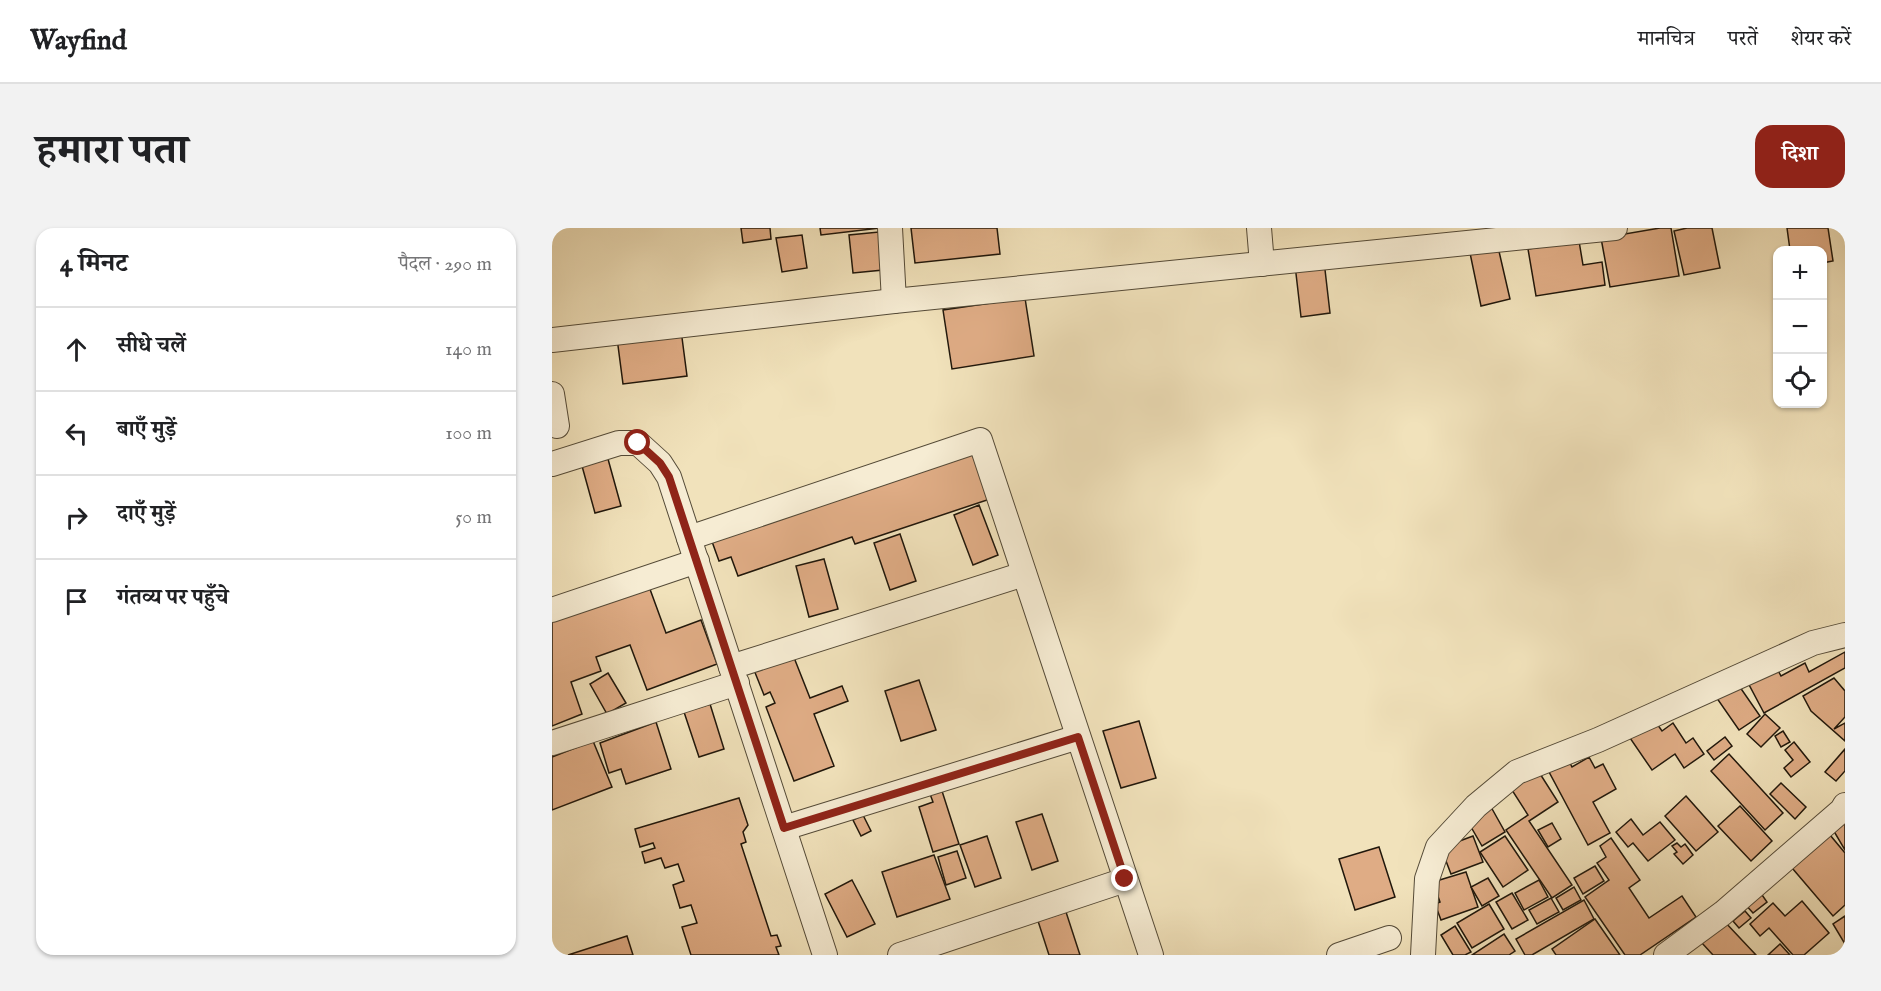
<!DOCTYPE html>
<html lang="hi">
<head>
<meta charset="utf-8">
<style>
  :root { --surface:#fff; --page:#f2f2f2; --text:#202124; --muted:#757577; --line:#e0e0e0; --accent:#8f2418 }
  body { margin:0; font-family:"IM FELL English","Noto Serif Devanagari",serif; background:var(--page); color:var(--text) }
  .controls { position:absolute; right:18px; top:18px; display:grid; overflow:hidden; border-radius:12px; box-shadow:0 2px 4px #0004 }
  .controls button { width:54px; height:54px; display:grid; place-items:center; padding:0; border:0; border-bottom:2px solid var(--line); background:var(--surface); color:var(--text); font:30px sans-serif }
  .stop { position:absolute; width:18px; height:18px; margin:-14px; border:4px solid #8f2418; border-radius:50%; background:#fff }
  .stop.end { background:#8f2418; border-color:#fff; box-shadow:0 2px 6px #0008 }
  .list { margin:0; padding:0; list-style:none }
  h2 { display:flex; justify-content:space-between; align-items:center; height:78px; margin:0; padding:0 24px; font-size:26px }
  h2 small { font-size:20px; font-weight:400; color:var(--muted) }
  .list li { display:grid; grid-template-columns:39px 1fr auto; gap:18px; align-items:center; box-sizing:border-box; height:84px; padding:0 24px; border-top:2px solid var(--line) }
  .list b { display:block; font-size:22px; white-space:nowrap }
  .list em { font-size:20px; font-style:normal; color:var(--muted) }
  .icon { flex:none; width:33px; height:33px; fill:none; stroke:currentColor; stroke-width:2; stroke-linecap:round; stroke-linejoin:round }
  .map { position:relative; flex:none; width:1293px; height:727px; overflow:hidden; border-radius:18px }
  header { display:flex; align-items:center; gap:36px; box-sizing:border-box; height:84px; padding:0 30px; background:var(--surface); border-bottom:2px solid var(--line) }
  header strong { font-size:28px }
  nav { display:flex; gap:33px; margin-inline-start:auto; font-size:21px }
  .intro { display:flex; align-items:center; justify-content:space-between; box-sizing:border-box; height:144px; padding:0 36px }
  h1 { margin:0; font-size:42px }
  .button { padding:15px 27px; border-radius:18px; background:var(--accent); color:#fff; font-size:21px; font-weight:700 }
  main { display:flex; gap:36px; padding:0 36px }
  aside { flex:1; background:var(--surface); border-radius:18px; box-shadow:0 2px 4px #0004 }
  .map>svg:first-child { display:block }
  .building { fill:#dfac85; stroke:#20170b; stroke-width:1.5 }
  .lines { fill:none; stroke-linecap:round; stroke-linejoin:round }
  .street-casing { stroke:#544a37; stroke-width:26 }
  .street { stroke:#f6ecd3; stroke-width:24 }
  .route { stroke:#8f2418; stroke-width:8 }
</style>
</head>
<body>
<header>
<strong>Wayfind</strong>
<nav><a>मानचित्र</a><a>परतें</a><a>शेयर करें</a></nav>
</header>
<div class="intro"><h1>हमारा पता</h1><a class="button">दिशा</a></div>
<main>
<aside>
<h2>4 मिनट<small>पैदल · 290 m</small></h2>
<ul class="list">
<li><svg class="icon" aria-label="ahead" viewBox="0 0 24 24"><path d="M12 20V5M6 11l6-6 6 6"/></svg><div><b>सीधे चलें</b></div><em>140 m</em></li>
<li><svg class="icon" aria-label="left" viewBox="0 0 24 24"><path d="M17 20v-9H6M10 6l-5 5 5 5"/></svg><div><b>बाएँ मुड़ें</b></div><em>100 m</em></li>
<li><svg class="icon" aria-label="right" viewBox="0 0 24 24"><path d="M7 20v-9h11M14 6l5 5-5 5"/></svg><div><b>दाएँ मुड़ें</b></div><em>50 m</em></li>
<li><svg class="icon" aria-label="arrive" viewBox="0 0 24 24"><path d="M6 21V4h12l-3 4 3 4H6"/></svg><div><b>गंतव्य पर पहुँचे</b></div></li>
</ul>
</aside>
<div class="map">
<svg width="1293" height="727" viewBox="0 0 1293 727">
  <rect width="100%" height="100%" fill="#f1e2bb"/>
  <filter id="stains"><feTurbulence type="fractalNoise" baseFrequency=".00333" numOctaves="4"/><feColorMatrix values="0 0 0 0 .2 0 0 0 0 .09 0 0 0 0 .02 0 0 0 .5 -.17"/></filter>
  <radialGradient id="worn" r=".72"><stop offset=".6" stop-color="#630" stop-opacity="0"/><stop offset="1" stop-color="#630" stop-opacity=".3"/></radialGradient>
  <!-- building -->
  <g class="building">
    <polygon points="189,0 218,0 219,11 191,15"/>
    <polygon points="268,0 328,0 269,7"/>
    <polygon points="359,0 445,0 448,26 363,35"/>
    <polygon points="1108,0 1119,0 1127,48 1058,59 1049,10"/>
    <polygon points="1135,0 1160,0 1168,40 1132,47 1122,3"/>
    <polygon points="1235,0 1276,0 1281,33 1270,35 1270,22 1238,22"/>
    <polygon points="327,4 331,42 301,45 297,7"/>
    <polygon points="250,7 255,40 230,44 224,10"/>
    <polygon points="1027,13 1031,37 1050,34 1053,57 984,68 976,21"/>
    <polygon points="946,19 958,71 929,78 918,25"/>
    <polygon points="772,33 778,85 749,89 743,37"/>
    <polygon points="473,70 482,128 400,141 391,82"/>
    <polygon points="129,102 135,148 71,156 65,110"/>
    <polygon points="424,220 441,270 303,316 300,309 186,348 179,329 167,333 158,308"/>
    <polygon points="56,231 69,278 43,285 30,238"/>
    <polygon points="427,277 446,327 421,337 402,287"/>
    <polygon points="348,306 364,353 338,362 322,315"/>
    <polygon points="272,331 286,381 257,389 244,338"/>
    <polygon points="95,353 114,405 149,392 165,436 95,462 78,417 44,429 49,443 19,454 30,486 0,498 0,388"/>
    <polygon points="1293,424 1293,440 1212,485 1194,451 1222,435 1229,448 1253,435 1257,444"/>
    <polygon points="241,427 258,470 290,458 296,473 262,486 282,538 242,553 214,479 223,475 218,464 212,467 202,442"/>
    <polygon points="56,445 74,475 55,486 38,456"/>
    <polygon points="1282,450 1293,463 1293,489 1282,501 1293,495 1293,513 1259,483 1251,468"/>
    <polygon points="367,452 384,502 349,513 333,463"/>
    <polygon points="1183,452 1208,488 1187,502 1162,466"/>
    <polygon points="158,476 172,521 147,529 132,484"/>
    <polygon points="1213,486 1228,500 1209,519 1195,506"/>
    <polygon points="587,493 604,550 569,560 551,503"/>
    <polygon points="1103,493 1110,503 1121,495 1134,515 1141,510 1152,526 1132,540 1123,526 1100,542 1078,510"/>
    <polygon points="104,494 119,541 74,556 69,541 57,545 48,515"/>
    <polygon points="1231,503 1238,514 1229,519 1223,508"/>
    <polygon points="1173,509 1180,518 1162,532 1155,523"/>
    <polygon points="41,513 60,559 0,582 0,529"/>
    <polygon points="1242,514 1258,534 1239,549 1232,540 1241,532 1233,522"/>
    <polygon points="1293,521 1293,543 1284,553 1273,544"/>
    <polygon points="1177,526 1231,585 1213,602 1159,543"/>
    <polygon points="1037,529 1043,540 1051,536 1064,561 1041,574 1058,605 1036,617 996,542 1016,531 1020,539"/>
    <polygon points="985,541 1006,574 977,593 1020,657 1000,670 954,602 976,587 958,559"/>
    <polygon points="1229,555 1254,579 1243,591 1218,566"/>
    <polygon points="390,563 407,616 381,624 367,579 381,574 378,566"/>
    <polygon points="1134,568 1166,604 1144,623 1113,588"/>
    <polygon points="187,570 196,597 191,604 194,614 189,616 219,708 225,707 229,718 224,719 227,727 139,727 130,699 145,695 139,677 128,680 121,657 132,653 126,636 113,640 109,630 93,635 90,624 103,620 101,615 88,619 83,601"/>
    <polygon points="1188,578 1220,613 1199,633 1166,598"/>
    <polygon points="939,579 953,604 930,618 915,592"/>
    <polygon points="490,586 506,633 480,642 464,594"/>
    <polygon points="311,587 319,603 309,608 301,592"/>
    <polygon points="1079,591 1091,607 1108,594 1123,612 1096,633 1081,615 1076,619 1064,604"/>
    <polygon points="1293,592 1293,622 1280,600"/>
    <polygon points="1000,595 1009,611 996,619 986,602"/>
    <polygon points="1273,601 1293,625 1293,677 1281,688 1235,634"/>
    <polygon points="435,608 449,650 423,659 408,617"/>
    <polygon points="921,608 931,634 899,646 889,620"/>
    <polygon points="953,608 976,642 951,659 928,624"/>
    <polygon points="1059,610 1088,652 1077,660 1097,690 1130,668 1144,689 1088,727 1073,727 1033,669 1057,652 1045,635 1054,629 1048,618"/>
    <polygon points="1125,615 1129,619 1133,616 1141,627 1131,636 1122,626 1125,624 1120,618"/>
    <polygon points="827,619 843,669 803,682 787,631"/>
    <polygon points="405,623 414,650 394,657 386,629"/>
    <polygon points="382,627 398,671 345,689 330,644"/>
    <polygon points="1043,638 1052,653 1031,666 1022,650"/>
    <polygon points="914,644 926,679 889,692 883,676 888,674 881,654"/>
    <polygon points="936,650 947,668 930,678 919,659"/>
    <polygon points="300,652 323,696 295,709 273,666"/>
    <polygon points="987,652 996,669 972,682 963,665"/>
    <polygon points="1022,659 1029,672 1011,682 1004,670"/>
    <polygon points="1208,664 1215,674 1201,685 1193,676"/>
    <polygon points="960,665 976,692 960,701 944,674"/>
    <polygon points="999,670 1007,684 985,696 977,682"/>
    <polygon points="1032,672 1042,691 980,727 973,727 964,711"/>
    <polygon points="1250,673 1277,705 1252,727 1241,727 1217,700 1208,708 1198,696 1221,675 1233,688"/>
    <polygon points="937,676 952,701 920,720 905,695"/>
    <polygon points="1193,683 1199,690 1187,700 1181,693"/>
    <polygon points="514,684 528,727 497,727 486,693"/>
    <polygon points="1293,688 1293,716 1281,696"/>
    <polygon points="1043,691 1068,727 1004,727 1000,721"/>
    <polygon points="1172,693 1204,727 1161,727 1150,715"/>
    <polygon points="903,698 919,724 913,727 901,727 889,707"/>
    <polygon points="952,706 963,723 957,727 920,727"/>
    <polygon points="75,708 81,727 16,727"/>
    <polygon points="1228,716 1238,727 1216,727"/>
  </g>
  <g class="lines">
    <!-- street casing -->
    <g class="street-casing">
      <g id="street">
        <polyline points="338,0 342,73"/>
        <polyline points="707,0 710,36"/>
        <polyline points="0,112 342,73 1063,0"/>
        <polyline points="0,166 5,198"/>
        <polyline points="0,236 67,215 86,215 108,235 117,249 273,727"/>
        <polyline points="137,310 428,212 599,727"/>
        <polyline points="0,382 145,333"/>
        <polyline points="179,439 472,346"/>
        <polyline points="0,515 185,455"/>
        <polyline points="232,600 526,509"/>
        <polyline points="348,727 573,652"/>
        <polyline points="787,727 837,710"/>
        <polyline points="871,727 875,651 886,619 924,578 965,544 1046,512 1261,415 1293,407"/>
        <polyline points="1114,727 1171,685 1290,582 1293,577"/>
      </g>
    </g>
    <!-- street -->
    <use href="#street" class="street"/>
  </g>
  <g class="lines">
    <!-- route -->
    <polyline class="route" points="86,215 108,235 117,249 232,600 526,509 573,651"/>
  </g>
  <rect width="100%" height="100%" filter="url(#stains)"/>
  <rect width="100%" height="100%" fill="url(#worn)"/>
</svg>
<div class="controls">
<button>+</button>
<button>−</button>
<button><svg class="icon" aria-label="locate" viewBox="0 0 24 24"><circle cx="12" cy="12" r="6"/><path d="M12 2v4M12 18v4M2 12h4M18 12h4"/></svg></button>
</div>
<div class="stop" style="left:86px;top:215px"></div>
<div class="stop end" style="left:573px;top:651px"></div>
</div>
</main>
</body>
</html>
